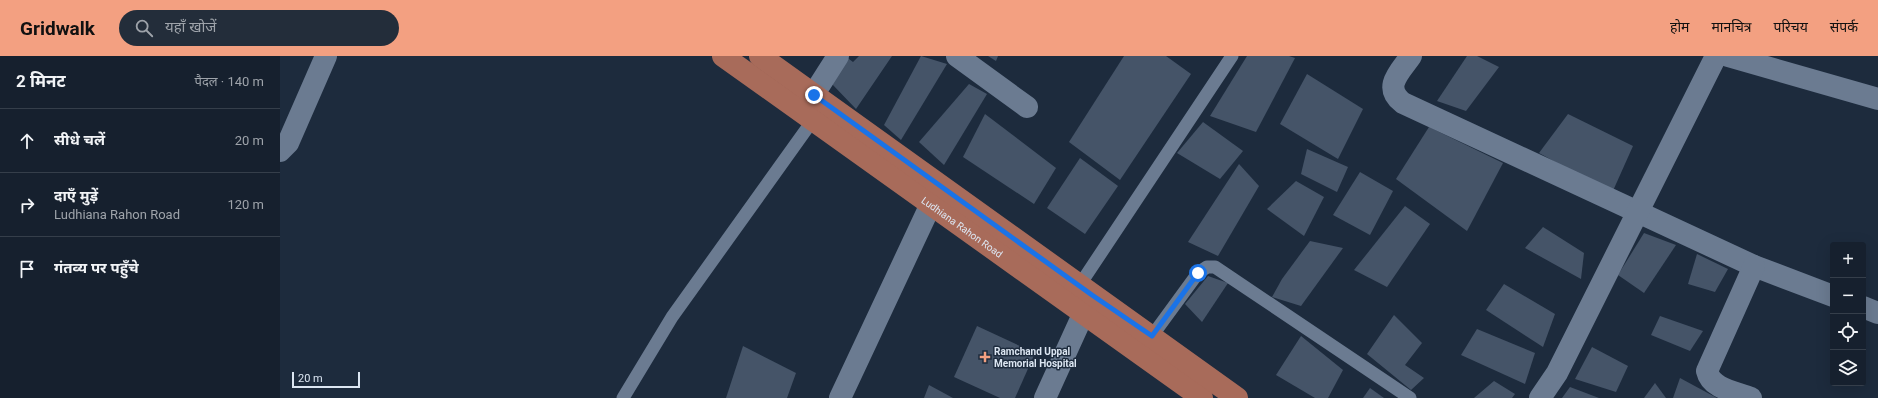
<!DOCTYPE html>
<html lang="hi">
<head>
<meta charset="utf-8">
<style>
  :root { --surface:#16202e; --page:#232d3a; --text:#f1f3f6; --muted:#9ea3aa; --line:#353e4a; --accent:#f3a081 }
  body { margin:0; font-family:Roboto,"Noto Sans Devanagari",sans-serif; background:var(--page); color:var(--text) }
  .controls { position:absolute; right:12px; bottom:12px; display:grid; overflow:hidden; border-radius:4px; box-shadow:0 4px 16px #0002 }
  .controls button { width:36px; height:36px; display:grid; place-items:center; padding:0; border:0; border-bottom:1px solid var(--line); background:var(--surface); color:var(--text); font:20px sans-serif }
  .scale { position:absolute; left:12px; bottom:10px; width:68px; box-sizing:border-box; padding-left:4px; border:2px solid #dce6f2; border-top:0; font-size:11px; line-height:14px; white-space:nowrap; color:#dce6f2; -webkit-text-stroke:3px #1d2b3d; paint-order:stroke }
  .stop { position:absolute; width:12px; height:12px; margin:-9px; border:3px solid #1a73e8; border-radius:50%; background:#fff }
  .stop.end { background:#1a73e8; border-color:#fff; box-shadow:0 1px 4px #0008 }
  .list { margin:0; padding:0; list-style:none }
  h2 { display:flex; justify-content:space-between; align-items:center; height:52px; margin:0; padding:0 16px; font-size:17px }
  h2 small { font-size:13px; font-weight:400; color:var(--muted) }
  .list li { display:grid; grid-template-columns:26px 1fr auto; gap:12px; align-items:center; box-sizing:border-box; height:64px; padding:0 16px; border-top:1px solid var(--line) }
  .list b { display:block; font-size:15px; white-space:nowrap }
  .list p { margin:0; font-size:13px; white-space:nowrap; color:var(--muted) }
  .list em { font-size:13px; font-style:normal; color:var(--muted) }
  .icon { flex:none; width:22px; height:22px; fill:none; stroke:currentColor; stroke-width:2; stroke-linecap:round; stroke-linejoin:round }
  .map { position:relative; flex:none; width:1598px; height:342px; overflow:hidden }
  header { display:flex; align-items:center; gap:24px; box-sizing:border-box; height:56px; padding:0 20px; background:var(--accent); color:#111 }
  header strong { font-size:19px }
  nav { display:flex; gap:22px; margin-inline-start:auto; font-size:14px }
  .search { width:280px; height:36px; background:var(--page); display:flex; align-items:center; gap:10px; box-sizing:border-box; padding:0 14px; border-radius:22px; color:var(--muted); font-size:15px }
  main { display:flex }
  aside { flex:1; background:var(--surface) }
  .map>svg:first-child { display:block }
  .building { fill:#455468 }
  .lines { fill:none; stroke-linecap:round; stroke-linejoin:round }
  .service { stroke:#6b7b91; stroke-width:13 }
  .minor { stroke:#6b7b91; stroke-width:22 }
  .primary { stroke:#a86b5a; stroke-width:22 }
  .route { stroke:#1a73e8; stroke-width:5 }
  .poi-dot { fill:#f3a081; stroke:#1d2b3d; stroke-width:1.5 }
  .labels { text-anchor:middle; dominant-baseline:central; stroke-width:3; stroke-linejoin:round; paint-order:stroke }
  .street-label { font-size:10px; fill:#dce6f2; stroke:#1d2b3d }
  .poi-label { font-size:10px; font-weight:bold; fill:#dce6f2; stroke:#1d2b3d; text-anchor:start }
</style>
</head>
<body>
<header>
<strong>Gridwalk</strong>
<div class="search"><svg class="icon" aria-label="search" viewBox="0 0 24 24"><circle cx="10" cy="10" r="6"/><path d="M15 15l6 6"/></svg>यहाँ खोजें</div>
<nav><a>होम</a><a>मानचित्र</a><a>परिचय</a><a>संपर्क</a></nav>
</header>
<main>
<aside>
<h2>2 मिनट<small>पैदल · 140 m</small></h2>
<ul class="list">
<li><svg class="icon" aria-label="ahead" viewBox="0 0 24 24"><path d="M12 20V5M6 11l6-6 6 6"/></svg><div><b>सीधे चलें</b></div><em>20 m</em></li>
<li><svg class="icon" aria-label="right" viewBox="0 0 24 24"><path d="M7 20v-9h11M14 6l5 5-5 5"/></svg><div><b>दाएँ मुड़ें</b><p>Ludhiana Rahon Road</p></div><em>120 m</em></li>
<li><svg class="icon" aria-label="arrive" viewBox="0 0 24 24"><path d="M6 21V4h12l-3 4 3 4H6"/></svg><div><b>गंतव्य पर पहुँचे</b></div></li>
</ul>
</aside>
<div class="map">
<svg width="1598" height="342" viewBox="0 0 1598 342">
  <rect width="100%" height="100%" fill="#1d2b3d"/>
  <!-- building -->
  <g class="building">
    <polygon points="565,0 573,6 579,0 612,0 576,53 552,28"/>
    <polygon points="641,0 667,8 621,84 604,69"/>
    <polygon points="708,0 718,0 716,5"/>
    <polygon points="844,0 886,0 911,18 840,124 789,86"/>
    <polygon points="967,0 1009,0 1015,2 976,76 930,60"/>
    <polygon points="1187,0 1197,0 1219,11 1186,55 1157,45"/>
    <polygon points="1027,18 1083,53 1058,103 1000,68"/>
    <polygon points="689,28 707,38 664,109 639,86"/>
    <polygon points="705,58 776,112 754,148 683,101"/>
    <polygon points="1288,58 1353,90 1332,137 1259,97"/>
    <polygon points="923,66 963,95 940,123 897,97"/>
    <polygon points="1149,71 1223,107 1187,175 1116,123"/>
    <polygon points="1027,93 1068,111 1057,136 1021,118"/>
    <polygon points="800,102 838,130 805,178 767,152"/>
    <polygon points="959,108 979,130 938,200 908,186"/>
    <polygon points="1080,116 1113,135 1090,179 1053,159"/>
    <polygon points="1016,125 1044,141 1024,180 987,153"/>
    <polygon points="1125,150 1150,168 1107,231 1074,214"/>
    <polygon points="1263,171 1304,197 1301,223 1245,192"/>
    <polygon points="1364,177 1396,189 1364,237 1338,219"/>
    <polygon points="1030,185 1063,192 1021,250 992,241 1002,223"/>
    <polygon points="1417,198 1448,213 1435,236 1408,228"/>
    <polygon points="928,220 948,227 922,266 905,248"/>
    <polygon points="1224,228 1275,258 1263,291 1206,254"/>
    <polygon points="1114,259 1142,287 1125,309 1144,322 1131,334 1087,298"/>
    <polygon points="1380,260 1423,275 1410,295 1371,279"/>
    <polygon points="697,270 755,297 735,342 720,342 674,321"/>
    <polygon points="1197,273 1255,297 1245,328 1181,299"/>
    <polygon points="1021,280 1063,314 1048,342 1035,342 996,319"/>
    <polygon points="463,290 516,317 507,342 446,342"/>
    <polygon points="1312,291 1348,310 1336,336 1295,323"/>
    <polygon points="1400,322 1437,342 1393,342"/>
    <polygon points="1214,325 1235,338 1232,342 1194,342"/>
    <polygon points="1375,327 1386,342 1364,342"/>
    <polygon points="649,329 673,342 644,342"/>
    <polygon points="1290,331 1319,342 1282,342"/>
    <polygon points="1090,332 1104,342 1083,342"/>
  </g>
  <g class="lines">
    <!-- service -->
    <g class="service">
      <polyline points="799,230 952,0"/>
      <polyline points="872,280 918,217 927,211 935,211 1130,342"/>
      <polyline points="343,342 392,261 533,64"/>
    </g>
    <!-- minor -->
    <g class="minor">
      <polyline points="677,0 747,51"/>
      <path d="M1131,0C1120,16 1102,31 1123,47L1474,210L1553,240"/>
      <polyline points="1448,0 1598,43"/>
      <polyline points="523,55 558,0"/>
      <polyline points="0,95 8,87 46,0"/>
      <polyline points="1583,251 1598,257"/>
      <polyline points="560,342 651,148"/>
      <polyline points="765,342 811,241"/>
      <polyline points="1260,342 1277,317 1436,0"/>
      <path d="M1471,342C1456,336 1431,333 1427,315L1474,210"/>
    </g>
    <!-- primary -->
    <g class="primary">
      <path id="s1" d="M443,0L922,342"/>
      <polyline points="480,0 957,342"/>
    </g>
  </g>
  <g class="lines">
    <!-- route -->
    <polyline class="route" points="534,39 812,239 872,280 918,217"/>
  </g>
  <!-- markers -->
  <path class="poi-dot" d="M703 295h4v4h4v4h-4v4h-4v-4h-4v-4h4z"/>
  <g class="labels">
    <!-- street labels -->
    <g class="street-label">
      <text stroke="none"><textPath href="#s1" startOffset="294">Ludhiana Rahon Road</textPath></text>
    </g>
    <!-- poi labels -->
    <g class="poi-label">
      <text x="714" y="295">Ramchand Uppal<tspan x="714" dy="12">Memorial Hospital</tspan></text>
    </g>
  </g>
</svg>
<div class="controls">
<button>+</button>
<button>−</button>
<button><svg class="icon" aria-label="locate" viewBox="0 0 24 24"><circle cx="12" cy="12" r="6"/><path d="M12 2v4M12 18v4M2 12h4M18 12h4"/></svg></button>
<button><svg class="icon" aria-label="layers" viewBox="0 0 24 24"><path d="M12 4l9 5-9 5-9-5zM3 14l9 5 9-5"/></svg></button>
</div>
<div class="scale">20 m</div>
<div class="stop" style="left:918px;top:217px"></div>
<div class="stop end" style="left:534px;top:39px"></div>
</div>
</main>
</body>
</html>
